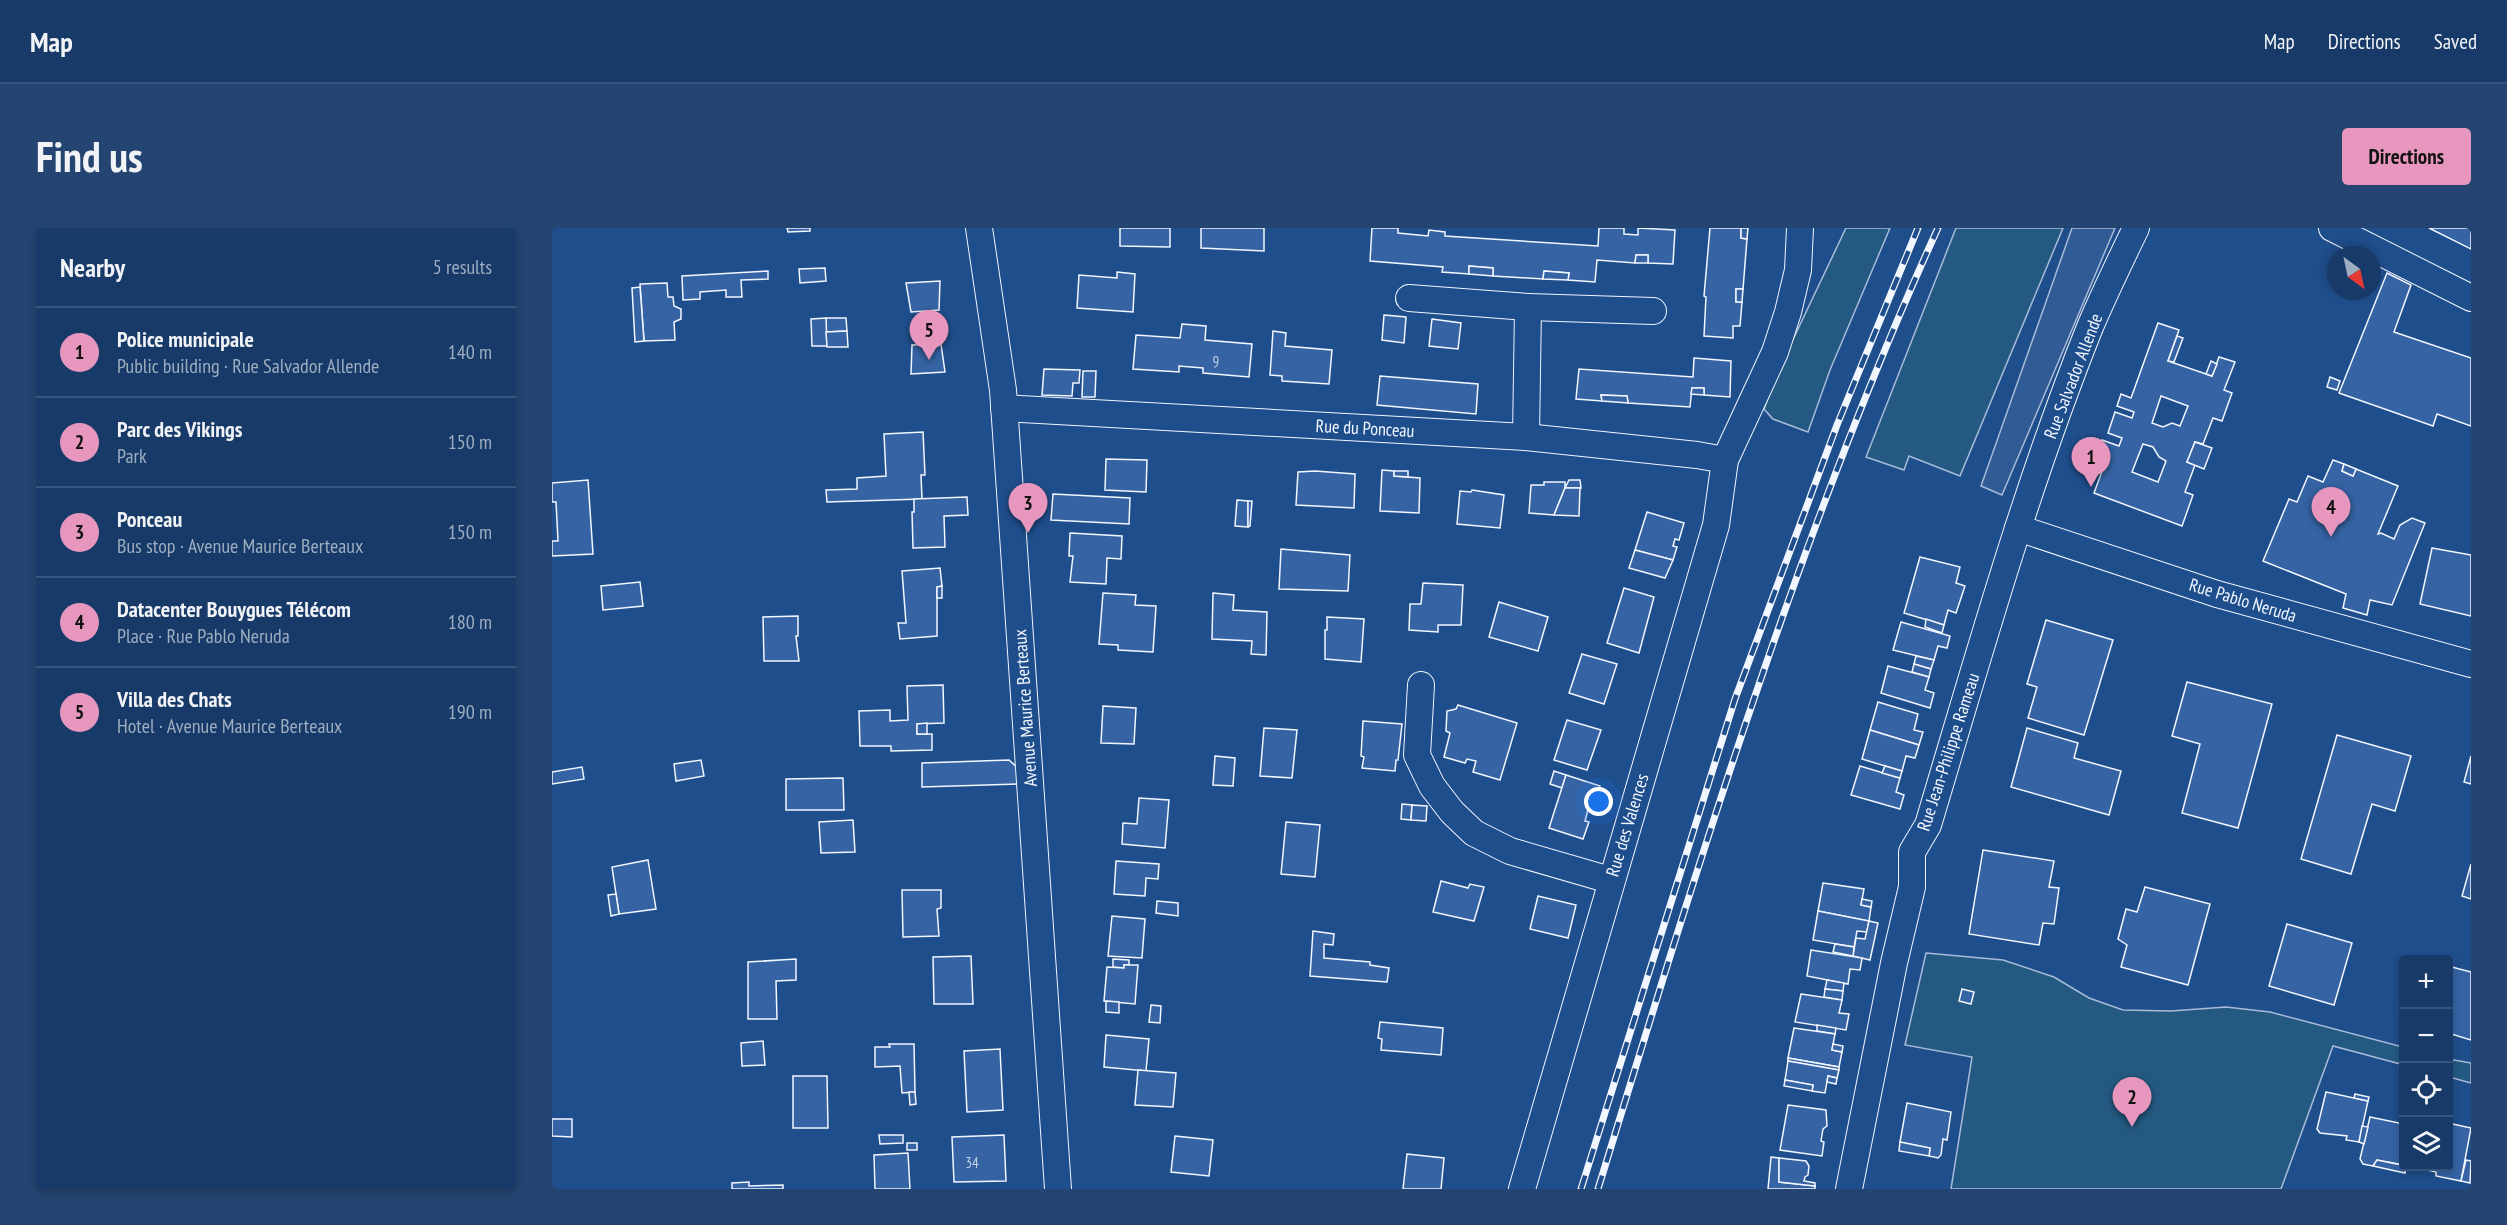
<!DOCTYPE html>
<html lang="en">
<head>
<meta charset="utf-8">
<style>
  :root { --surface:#173a69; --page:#244571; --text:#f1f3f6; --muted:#9eadc0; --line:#36547d; --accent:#e797bd }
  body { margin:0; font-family:"PT Sans Narrow",sans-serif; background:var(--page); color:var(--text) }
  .controls { position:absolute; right:18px; bottom:18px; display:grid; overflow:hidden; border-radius:6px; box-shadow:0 3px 9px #0003 }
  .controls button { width:54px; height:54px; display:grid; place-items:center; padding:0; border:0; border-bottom:2px solid var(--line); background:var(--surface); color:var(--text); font:30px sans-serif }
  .compass { position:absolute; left:1775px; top:18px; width:54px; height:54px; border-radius:50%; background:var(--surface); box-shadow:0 3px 9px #0003; rotate:147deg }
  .you { position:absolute; left:1047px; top:574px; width:21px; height:21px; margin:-15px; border:4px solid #fff; border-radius:50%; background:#1a73e8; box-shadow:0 0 0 9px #1a73e833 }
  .badge { display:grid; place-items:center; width:39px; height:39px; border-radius:50%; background:var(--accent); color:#111; font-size:20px; font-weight:700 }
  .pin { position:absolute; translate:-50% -50px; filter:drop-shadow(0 2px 3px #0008) }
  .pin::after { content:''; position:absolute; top:32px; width:21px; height:18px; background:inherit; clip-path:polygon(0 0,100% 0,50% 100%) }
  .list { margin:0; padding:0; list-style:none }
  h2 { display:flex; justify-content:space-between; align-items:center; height:78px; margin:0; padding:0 24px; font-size:26px }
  h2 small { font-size:20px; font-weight:400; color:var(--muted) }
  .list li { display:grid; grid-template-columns:39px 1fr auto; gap:18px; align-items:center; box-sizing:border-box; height:90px; padding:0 24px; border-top:2px solid var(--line) }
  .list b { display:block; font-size:22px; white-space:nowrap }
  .list p { margin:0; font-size:20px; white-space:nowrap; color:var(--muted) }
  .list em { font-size:20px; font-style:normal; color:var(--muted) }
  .icon { flex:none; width:33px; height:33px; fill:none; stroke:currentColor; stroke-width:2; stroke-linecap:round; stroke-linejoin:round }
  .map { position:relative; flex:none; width:1919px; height:961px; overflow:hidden; border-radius:6px }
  header { display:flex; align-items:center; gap:36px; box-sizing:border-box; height:84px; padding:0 30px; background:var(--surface); border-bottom:2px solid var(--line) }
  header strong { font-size:28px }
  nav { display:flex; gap:33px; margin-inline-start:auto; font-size:21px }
  .intro { display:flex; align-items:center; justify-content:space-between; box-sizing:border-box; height:144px; padding:0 36px }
  h1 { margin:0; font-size:42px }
  .button { padding:15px 27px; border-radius:6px; background:var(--accent); color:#111; font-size:21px; font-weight:700 }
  main { display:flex; gap:36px; padding:0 36px }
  aside { flex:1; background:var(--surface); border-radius:6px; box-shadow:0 3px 9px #0003 }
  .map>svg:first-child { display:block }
  .green { fill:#245a82; stroke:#a8bbd7; stroke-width:1.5 }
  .parking { fill:#305b95; stroke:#a8bbd7; stroke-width:1.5 }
  .building { fill:#3563a3; stroke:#f2f6ff; stroke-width:1.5; fill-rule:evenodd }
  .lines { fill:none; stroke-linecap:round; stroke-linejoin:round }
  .minor-casing { stroke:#f2f6ff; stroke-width:28 }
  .minor { stroke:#1f4e8c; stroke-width:26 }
  .rail-casing { stroke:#f2f6ff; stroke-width:7 }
  .rail { stroke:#1f4e8c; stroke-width:4.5; stroke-dasharray:14; stroke-linecap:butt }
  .labels { text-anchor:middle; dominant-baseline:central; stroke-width:4.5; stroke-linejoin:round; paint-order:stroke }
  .number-label { font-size:15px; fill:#c3d1e8 }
  .street-label { font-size:18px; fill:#f2f6ff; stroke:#1f4e8c }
</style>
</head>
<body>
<header>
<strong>Map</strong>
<nav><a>Map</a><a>Directions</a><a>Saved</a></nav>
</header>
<div class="intro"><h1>Find us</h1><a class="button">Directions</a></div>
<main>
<aside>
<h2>Nearby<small>5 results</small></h2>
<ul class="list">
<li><span class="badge">1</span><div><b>Police municipale</b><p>Public building · Rue Salvador Allende</p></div><em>140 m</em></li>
<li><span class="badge">2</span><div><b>Parc des Vikings</b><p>Park</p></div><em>150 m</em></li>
<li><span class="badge">3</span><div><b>Ponceau</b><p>Bus stop · Avenue Maurice Berteaux</p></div><em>150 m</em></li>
<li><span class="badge">4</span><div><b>Datacenter Bouygues Télécom</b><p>Place · Rue Pablo Neruda</p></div><em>180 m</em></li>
<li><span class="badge">5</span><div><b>Villa des Chats</b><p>Hotel · Avenue Maurice Berteaux</p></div><em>190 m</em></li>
</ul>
</aside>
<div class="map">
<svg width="1919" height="961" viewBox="0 0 1919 961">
  <rect width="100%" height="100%" fill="#1f4e8c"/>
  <!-- green -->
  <g class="green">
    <polygon points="1294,0 1338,0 1278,142 1256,204 1221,191 1212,181 1226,143"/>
    <polygon points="1404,0 1511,0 1408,248 1357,228 1352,242 1314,229"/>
    <polygon points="1374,725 1451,732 1502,749 1537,770 1571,782 1619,783 1674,779 1718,784 1851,819 1852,837 1781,818 1729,961 1399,961 1420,829 1353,817"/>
    <polygon points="1896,831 1919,835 1919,855 1897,849"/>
  </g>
  <!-- parking -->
  <polygon class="parking" points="1520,0 1563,0 1450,267 1429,258"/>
  <!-- building -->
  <g class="building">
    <polygon points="235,0 258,0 258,3 236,4"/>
    <polygon points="568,0 618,0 618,19 568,18"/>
    <polygon points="649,0 712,0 712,23 649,20"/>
    <polygon points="820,0 846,0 846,5 876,8 877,2 893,4 893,8 1046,18 1047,0 1072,0 1072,6 1086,7 1086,0 1123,2 1121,36 1096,35 1096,27 1084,27 1083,35 1045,32 1043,54 1016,52 1017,45 992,43 991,51 941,48 941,40 917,38 917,46 890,44 891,39 818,33"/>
    <polygon points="1158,0 1189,0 1189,10 1195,11 1191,61 1184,61 1184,74 1190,74 1188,98 1181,98 1181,110 1152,108 1154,69 1152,68"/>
    <polygon points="1189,0 1196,0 1195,11 1189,10"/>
    <polygon points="1877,0 1919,0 1919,21"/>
    <polygon points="1084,27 1096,27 1096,35 1083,35"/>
    <polygon points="917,38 941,40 941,48 917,46"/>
    <polygon points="273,40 274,53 248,55 247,41"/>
    <polygon points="216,43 216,51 189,52 190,69 174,69 174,62 148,64 148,71 131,72 130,48"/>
    <polygon points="992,43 1017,45 1016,52 991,51"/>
    <polygon points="565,44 583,46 581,84 525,80 527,47 565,50"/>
    <polygon points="1835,45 1859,57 1842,104 1919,130 1919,198 1885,186 1881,198 1787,165"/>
    <polygon points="388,53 387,82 359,84 354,55"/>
    <polygon points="115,55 116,69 121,69 122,78 129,81 129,91 122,94 123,112 92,113 88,56"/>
    <polygon points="88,59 92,113 83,114 80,60"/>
    <polygon points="1184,61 1191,61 1190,74 1184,74"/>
    <polygon points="832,87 854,89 852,115 830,112"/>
    <polygon points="274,90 294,90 295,103 274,104"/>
    <polygon points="274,90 275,118 260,118 259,91"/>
    <polygon points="880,91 909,95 906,121 877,118"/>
    <path d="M1606,95L1627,102L1616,133L1660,148L1667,129L1683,134L1672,162L1680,165L1670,193L1661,190L1651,216L1643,214L1635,234L1643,237L1633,264L1641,267L1630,298L1542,265L1555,230L1545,226L1550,212L1567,218L1570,210L1556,205L1563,184L1580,190L1582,184L1565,178L1569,166L1579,170ZM1609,168L1636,178L1628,198L1620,195L1611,199L1600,195ZM1591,216L1601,219L1607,229L1614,233L1606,254L1580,244Z"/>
    <polygon points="630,96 654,98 653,112 700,116 697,149 651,145 651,140 627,138 627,144 581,141 584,107 628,110"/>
    <polygon points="295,103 296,119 275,119 274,104"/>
    <polygon points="721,103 734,105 733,118 780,122 777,156 730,153 730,148 718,147"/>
    <polygon points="1625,108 1631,110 1622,134 1616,133"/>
    <polygon points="389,116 393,144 359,146 360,117"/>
    <polygon points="1142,130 1179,133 1178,169 1152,167 1152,160 1140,160 1138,179 1076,175 1075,168 1049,167 1050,173 1024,171 1027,141 1141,149"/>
    <polygon points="1659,133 1665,136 1660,148 1654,146"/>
    <polygon points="492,141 528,142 527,155 521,155 520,168 490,167"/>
    <polygon points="531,143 544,143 543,169 530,169"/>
    <polygon points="828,148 926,156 924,186 825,177"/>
    <polygon points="1778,149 1788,153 1785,162 1775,159"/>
    <polygon points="1140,160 1152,160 1152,167 1139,166"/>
    <polygon points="1049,167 1075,168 1076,175 1050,173"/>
    <polygon points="371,204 373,247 369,247 370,271 275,274 274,262 305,261 305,250 334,248 332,206"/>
    <polygon points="1643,214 1660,220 1652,241 1635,234"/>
    <polygon points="554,231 595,232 594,264 553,262"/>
    <polygon points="1781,232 1792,236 1790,243 1801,248 1804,241 1846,258 1826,306 1829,305 1842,311 1848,297 1860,290 1873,295 1840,377 1818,372 1815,387 1791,380 1794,366 1711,333 1737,271 1745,274 1756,248 1771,254"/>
    <polygon points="1792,236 1804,241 1801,248 1790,243"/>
    <polygon points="830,242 842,243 842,248 868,250 867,285 828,283"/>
    <polygon points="763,243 803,246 802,280 744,277 746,244"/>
    <polygon points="842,243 856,243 856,249 842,248"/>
    <polygon points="36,252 41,326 0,328 0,313 6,313 4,274 0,274 0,255"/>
    <polygon points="1017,252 1028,252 1029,260 1013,260"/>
    <polygon points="992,254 1013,254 1013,260 1002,287 977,285 979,257 992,257"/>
    <polygon points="1013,260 1028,260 1027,288 1002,287"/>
    <polygon points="920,262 952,267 948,300 905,296 908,263 919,264"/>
    <polygon points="501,266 578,270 577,296 499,292"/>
    <polygon points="415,269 416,287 392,288 393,319 361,320 360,284 362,284 362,271"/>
    <polygon points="685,272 696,273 696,299 683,298"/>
    <polygon points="696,273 700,273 698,298 696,299"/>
    <polygon points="1095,284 1132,295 1127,312 1123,311 1121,318 1125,319 1121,332 1083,322"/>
    <polygon points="518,305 570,308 569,331 555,330 554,356 518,354 521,328 517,328"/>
    <polygon points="1880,320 1919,327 1919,388 1868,376"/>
    <polygon points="729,321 798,327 796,363 727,361"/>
    <polygon points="1083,322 1121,332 1113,350 1077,340"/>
    <polygon points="1368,329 1408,339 1404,355 1413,358 1404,385 1396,382 1392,397 1352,385"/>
    <polygon points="388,340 390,358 385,359 385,408 348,411 346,395 354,395 350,343"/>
    <polygon points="88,354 91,378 51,382 49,358"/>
    <polygon points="871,355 911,357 909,397 886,397 886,404 857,402 858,376 869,376"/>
    <polygon points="390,358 390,370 385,370 385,359"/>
    <polygon points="1072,360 1102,369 1087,425 1055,415"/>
    <polygon points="551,365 584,367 583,377 604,378 601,424 566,422 566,417 547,416"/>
    <polygon points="661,365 682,367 681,382 715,384 714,427 699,426 700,413 660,411"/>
    <polygon points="947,374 996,389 986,423 937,409"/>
    <polygon points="246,388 246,408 244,408 247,433 212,433 211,389"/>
    <polygon points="775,389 812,391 809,434 773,431 773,402 775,402"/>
    <polygon points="1374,391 1392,397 1390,405 1373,399"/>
    <polygon points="1494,392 1561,412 1532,507 1476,490 1485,459 1475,456"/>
    <polygon points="1349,394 1398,408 1395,420 1386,418 1382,432 1341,422"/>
    <polygon points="1030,426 1065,436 1052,476 1017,465"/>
    <polygon points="1364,428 1382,432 1379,441 1362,436"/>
    <polygon points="1362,436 1379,441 1377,449 1360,444"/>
    <polygon points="1336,438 1377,449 1373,462 1382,465 1378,480 1329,465"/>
    <polygon points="1635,454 1720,476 1686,600 1630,585 1648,516 1620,508"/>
    <polygon points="391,457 392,495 365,496 365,506 380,506 380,522 339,523 339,518 308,518 307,483 338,482 338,493 356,492 355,458"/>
    <polygon points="1326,474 1366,486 1362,502 1371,504 1367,517 1318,502"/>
    <polygon points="906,477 965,495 948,552 921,544 924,533 915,531 913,535 892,529 898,505 894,503 895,483 904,481"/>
    <polygon points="551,478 584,480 582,516 549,515"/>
    <polygon points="1015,492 1049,502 1035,542 1002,532"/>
    <polygon points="811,493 850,496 846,532 844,532 843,543 810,540 812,529 809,528"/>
    <polygon points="375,495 375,506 365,506 365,496"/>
    <polygon points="712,500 745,502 740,550 708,548"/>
    <polygon points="1475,500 1526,515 1522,530 1569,543 1557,587 1459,559"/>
    <polygon points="1318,502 1367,517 1363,530 1354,528 1350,543 1310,531"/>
    <polygon points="1785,507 1859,528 1843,583 1820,576 1799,646 1749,631"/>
    <polygon points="663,528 683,530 681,558 661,557"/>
    <polygon points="1919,528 1919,556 1912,554"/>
    <polygon points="149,532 152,548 124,553 122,536"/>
    <polygon points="457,532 468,542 469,556 370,559 370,535"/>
    <polygon points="1308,538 1348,550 1344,564 1352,567 1348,581 1299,567"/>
    <polygon points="1333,538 1350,543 1348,550 1330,545"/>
    <polygon points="30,539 32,551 0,556 0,544"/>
    <polygon points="1002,543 1014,547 1010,560 998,556"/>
    <polygon points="1014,547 1048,558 1040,583 1036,582 1033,593 1037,594 1031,611 997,600"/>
    <polygon points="291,550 292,582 234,582 234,551"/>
    <polygon points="587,570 617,572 613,620 570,616 571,595 585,596"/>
    <polygon points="850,576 860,577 859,592 849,591"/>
    <polygon points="860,577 875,578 874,593 859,592"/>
    <polygon points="301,592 303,624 269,625 267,594"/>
    <polygon points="734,594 768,597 763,649 729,646"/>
    <polygon points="1431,622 1502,633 1497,659 1507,660 1502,696 1491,695 1487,717 1417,706"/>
    <polygon points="96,632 104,681 67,686 60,639"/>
    <polygon points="564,633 607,636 606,651 594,650 593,668 562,666"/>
    <polygon points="1919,636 1919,671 1910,668"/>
    <polygon points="889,653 916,660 918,656 932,659 922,693 881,684"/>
    <polygon points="1271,655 1312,661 1309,677 1319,679 1317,693 1266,683"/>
    <polygon points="1593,659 1658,676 1636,757 1569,739 1575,717 1566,711 1574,681 1585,684"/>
    <polygon points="350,662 389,662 389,680 385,681 387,708 351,709"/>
    <polygon points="64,666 67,686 59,688 56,667"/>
    <polygon points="986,668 1024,677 1016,710 978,701"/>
    <polygon points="1310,671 1320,673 1319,679 1309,677"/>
    <polygon points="605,673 626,675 626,688 604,685"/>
    <polygon points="1266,683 1317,693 1315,704 1305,703 1302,719 1261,712"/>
    <polygon points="560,688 593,691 590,730 556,728"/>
    <polygon points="1317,693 1326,695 1318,732 1301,728 1304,710 1313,711"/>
    <polygon points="1735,696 1800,715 1782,777 1717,758"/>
    <polygon points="761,703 782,706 781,717 772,716 772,730 818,734 818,737 837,740 835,754 758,748"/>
    <polygon points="1283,716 1302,719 1301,728 1281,724"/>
    <polygon points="1259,722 1310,730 1308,742 1298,741 1296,756 1255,748"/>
    <polygon points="419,728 421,776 382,776 381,729"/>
    <polygon points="244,731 244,752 224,753 225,791 196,791 196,734"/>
    <polygon points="561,731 577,732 577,737 572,737 572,740 561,739"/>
    <polygon points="572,737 586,737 583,776 552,773 555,739 572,740"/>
    <polygon points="1896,738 1919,744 1919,812 1896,805"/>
    <polygon points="1275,752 1292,755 1291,763 1273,761"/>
    <polygon points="1273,761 1291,763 1290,772 1272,769"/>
    <polygon points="1410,761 1422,764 1419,776 1407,773"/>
    <polygon points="1249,766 1290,772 1287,785 1297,786 1294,802 1243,794"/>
    <polygon points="554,773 567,774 567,785 554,784"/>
    <polygon points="599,777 609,778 608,795 597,794"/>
    <polygon points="828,794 891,800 889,827 829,822 830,811 826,810"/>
    <polygon points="1265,797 1284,800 1283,806 1265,803"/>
    <polygon points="1242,800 1283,806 1280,822 1290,824 1287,839 1236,830"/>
    <polygon points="554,807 597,811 594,843 552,839"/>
    <polygon points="211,813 213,837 190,838 189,815"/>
    <polygon points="337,816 362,816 363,864 350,865 348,838 323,839 323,819 338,819"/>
    <polygon points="1281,816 1291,818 1290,824 1280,822"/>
    <polygon points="448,821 451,882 415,884 412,823"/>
    <polygon points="1236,830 1287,839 1287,842 1236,833"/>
    <polygon points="1236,833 1287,842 1285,850 1276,848 1273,865 1260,863 1261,857 1233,852"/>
    <polygon points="586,842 624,845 621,879 583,877"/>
    <polygon points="241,848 275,848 276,900 241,900"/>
    <polygon points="1276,848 1285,850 1284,856 1275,854"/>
    <polygon points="1233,852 1261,857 1260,863 1232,858"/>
    <polygon points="357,864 363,864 364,876 358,877"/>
    <polygon points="1774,864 1816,873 1807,914 1794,912 1795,908 1768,905 1765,901"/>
    <polygon points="1803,866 1817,869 1816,873 1802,870"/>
    <polygon points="1355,875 1399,884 1395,912 1391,911 1389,927 1386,930 1377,928 1378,920 1348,914"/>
    <polygon points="1236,877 1274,882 1275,898 1271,901 1269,913 1272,914 1270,928 1228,922"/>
    <polygon points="1818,889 1852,896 1852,937 1825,932 1821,938 1811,936 1808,931"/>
    <polygon points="0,891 20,891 20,909 0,908"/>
    <polygon points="1896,895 1919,900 1909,953 1884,948 1884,944 1862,939 1896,938"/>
    <polygon points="1810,898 1816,899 1812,916 1807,914"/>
    <polygon points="327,907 351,907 351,915 328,916"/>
    <polygon points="452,907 454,953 402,954 400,909"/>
    <polygon points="623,908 661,912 657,948 619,944"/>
    <polygon points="1348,914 1378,920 1377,928 1347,923"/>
    <rect x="355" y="915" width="10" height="7"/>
    <polygon points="356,925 358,961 323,961 322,927"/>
    <polygon points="855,926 892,930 889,961 851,961"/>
    <polygon points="1219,929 1227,930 1227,954 1263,958 1263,961 1216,961"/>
    <polygon points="1227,930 1254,933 1257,938 1256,947 1253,949 1252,953 1263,955 1263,958 1227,954"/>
    <polygon points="1825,932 1854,938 1853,945 1821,938"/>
    <polygon points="1914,932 1919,933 1918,955 1909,953"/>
    <polygon points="197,954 197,958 231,957 231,961 180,961 180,955"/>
  </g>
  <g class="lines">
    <!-- minor casing -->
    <g class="minor-casing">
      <g id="minor">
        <polyline points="427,0 451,162 506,961"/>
        <polyline points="1780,0 1919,70"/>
        <polyline points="857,70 976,79 974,209"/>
        <polyline points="976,79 1101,83"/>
        <polyline points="452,180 974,209 1145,227 1173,232"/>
        <polyline points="1466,300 1665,366 1919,436"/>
        <polyline points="869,457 865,527 880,558 900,584 922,605 958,623 1058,652"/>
        <polyline points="970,961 1164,297 1173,232 1223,124 1236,84 1246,42 1248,0"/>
        <path d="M1297,961L1342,735L1360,659V624L1376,597C1426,430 1473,261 1538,99C1552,66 1568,33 1584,0"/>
      </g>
    </g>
    <!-- minor -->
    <use href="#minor" class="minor"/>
    <!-- rail casing -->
    <g class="rail-casing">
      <g id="rail">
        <polyline points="1029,961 1183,471 1285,197 1366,0"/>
        <path d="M1046,961C1146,637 1245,309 1386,0"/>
      </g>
    </g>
    <!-- rail -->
    <use href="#rail" class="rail"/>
  </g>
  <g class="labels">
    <!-- number labels -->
    <g class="number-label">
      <text x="664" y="133">9</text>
      <text x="420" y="934">34</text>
    </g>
    <!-- street labels -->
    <g class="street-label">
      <text transform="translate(1521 148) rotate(-69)">Rue Salvador Allende</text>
      <text transform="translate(813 200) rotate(3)">Rue du Ponceau</text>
      <text transform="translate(1691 372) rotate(17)">Rue Pablo Neruda</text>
      <text transform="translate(473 480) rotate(-94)">Avenue Maurice Berteaux</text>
      <text transform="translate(1396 524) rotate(-72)">Rue Jean-Philippe Rameau</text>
      <text transform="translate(1075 597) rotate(-73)">Rue des Valences</text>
    </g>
  </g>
</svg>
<div class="controls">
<button>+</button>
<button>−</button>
<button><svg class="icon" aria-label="locate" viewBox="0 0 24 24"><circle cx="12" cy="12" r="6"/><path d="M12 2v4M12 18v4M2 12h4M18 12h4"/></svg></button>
<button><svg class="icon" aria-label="layers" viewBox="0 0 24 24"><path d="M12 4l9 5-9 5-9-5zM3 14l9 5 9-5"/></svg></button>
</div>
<svg class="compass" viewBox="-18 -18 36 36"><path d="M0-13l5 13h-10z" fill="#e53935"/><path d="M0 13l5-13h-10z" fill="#9eadc0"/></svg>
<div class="you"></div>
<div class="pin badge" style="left:1539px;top:259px">1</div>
<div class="pin badge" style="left:1580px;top:899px">2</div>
<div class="pin badge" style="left:476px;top:305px">3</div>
<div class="pin badge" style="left:1779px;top:309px">4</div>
<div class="pin badge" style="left:377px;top:132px">5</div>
</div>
</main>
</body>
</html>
